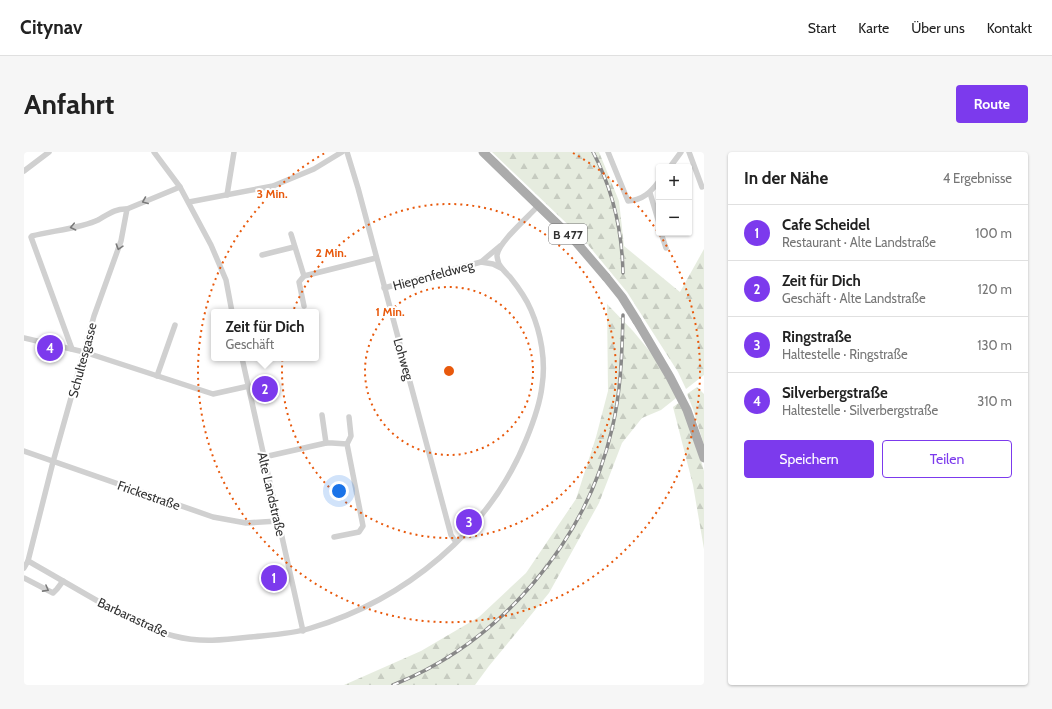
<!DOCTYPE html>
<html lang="de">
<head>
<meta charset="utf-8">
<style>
  :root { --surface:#fff; --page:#f6f6f6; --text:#222; --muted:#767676; --line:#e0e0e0; --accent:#7c3aed }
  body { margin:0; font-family:Cabin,sans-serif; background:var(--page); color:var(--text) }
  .controls { position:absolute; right:12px; top:12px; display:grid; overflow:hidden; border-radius:4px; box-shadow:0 1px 3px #0004 }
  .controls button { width:36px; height:36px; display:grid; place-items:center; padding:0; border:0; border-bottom:1px solid var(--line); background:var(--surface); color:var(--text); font:20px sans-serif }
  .you { position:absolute; left:315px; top:339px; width:14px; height:14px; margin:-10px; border:3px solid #fff; border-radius:50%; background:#1a73e8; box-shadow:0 0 0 6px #1a73e833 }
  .badge { display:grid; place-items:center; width:26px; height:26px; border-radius:50%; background:var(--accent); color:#fff; font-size:13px; font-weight:700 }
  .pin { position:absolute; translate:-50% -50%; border:2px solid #fff; box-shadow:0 1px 4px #0006 }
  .popup { position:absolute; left:187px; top:157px; width:108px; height:52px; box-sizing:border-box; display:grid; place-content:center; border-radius:4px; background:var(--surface); filter:drop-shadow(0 1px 3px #0005); font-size:13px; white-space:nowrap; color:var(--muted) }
  .popup b { font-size:15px; color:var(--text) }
  .popup::after { content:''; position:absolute; left:50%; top:100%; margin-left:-8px; border:8px solid transparent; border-top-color:var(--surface) }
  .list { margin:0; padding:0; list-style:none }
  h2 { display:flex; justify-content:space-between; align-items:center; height:52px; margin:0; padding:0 16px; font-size:17px }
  h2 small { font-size:13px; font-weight:400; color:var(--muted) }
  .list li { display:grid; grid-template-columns:26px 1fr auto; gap:12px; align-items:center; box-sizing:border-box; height:56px; padding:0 16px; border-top:1px solid var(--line) }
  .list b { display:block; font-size:15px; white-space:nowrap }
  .list p { margin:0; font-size:13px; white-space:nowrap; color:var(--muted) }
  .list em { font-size:13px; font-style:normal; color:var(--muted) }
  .actions { display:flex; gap:8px; padding:12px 16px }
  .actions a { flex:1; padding:9px 0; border:1px solid var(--accent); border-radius:4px; text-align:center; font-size:14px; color:var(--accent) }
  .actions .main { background:var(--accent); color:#fff }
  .map { position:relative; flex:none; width:680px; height:533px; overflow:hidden; border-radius:4px }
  header { display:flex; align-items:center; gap:24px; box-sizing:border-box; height:56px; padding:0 20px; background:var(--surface); border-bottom:1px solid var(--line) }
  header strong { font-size:19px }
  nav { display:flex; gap:22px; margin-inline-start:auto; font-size:14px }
  .intro { display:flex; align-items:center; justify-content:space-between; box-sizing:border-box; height:96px; padding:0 24px }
  h1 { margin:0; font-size:28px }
  .button { padding:10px 18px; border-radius:4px; background:var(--accent); color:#fff; font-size:14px; font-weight:700 }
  main { display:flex; gap:24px; padding:0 24px }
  aside { flex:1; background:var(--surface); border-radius:4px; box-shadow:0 1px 3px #0004 }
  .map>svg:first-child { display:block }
  .forest { fill:url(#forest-firs) }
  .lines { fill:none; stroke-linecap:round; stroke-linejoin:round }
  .street { stroke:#d0d0d0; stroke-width:5.5 }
  .primary { stroke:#ababab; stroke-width:9 }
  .rail-casing { stroke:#888; stroke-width:3.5 }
  .rail { stroke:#fff; stroke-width:2; stroke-dasharray:6; stroke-linecap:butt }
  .primary-bridge { stroke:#ababab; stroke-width:9 }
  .oneway { stroke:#7a7a7a }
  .ring { fill:none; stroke:#e8590c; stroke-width:2; stroke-dasharray:2 4 }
  .labels { text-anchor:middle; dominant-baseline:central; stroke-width:4; stroke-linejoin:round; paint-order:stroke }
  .shield { fill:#fff; stroke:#707070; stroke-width:1 }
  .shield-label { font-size:12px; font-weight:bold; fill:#333 }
  .street-label { font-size:13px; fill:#333; stroke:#fff }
  .centre { fill:#e8590c; stroke:#fff; stroke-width:2 }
  .ring-label { font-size:12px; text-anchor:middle; font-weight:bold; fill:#e8590c; stroke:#fff; stroke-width:4; stroke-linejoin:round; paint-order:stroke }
</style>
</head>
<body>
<header>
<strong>Citynav</strong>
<nav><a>Start</a><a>Karte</a><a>Über uns</a><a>Kontakt</a></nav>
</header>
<div class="intro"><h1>Anfahrt</h1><a class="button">Route</a></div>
<main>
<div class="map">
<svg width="680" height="533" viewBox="0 0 680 533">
  <defs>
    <pattern id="forest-firs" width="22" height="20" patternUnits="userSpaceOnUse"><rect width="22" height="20" fill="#e6ecdf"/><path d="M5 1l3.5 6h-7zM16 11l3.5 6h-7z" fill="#c6cbc0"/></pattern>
  </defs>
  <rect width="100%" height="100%" fill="#fff"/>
  <!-- forest -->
  <g class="forest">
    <polygon points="468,0 575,0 595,49 600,94 656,140 680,97 680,223 662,237 654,220 603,140 560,88"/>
    <polygon points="583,152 609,179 648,226 656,243 637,258 618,266 598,291 575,351 525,441 465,514 451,533 320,533 397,499 455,465 502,421 552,347 572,285 584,239"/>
    <polygon points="673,235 680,242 680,293 669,257 663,242"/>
    <polygon points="660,247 680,319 680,397 669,333 649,255"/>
  </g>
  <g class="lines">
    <!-- street -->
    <g class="street">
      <polyline points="130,0 156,35 187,93 202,128 208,160"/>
      <polyline points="323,0 334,36 427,383 432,390"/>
      <path d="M584,0L604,49C619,48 627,40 635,29"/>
      <polyline points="665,0 678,35"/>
      <polyline points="646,15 657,0"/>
      <polyline points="0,19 25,0"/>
      <polyline points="626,41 635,71"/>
      <polyline points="203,43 210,0"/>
      <polyline points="165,50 249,34 290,17 318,0"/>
      <polyline points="637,81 642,96"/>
      <polyline points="267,82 280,124"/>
      <polyline points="238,103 270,95"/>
      <polyline points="457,110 476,94"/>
      <polyline points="360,136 457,110 469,112 477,116"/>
      <polyline points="280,154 275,130 280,124 352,106"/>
      <polyline points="0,186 60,200 189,242 225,234"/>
      <path d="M48,197L7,85L8,84C27,79 58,76 74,68C83,63 92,56 103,57L156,35"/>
      <polyline points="218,206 279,479"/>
      <polyline points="133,224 151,173"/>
      <polyline points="298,263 302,291"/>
      <polyline points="323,292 327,284 325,265"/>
      <polyline points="0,299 189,365 222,371 254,369"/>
      <polyline points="240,305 302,291 308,291 323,292 339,374 335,380 310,385"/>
      <path d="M4,409C29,423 54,438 79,452C101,464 125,478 150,484C176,491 201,488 227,485C247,483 268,482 287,476C381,448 465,379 502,288C509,271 516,253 518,234C522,209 517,181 507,158C502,146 494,135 486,125C482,121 478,117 475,112C474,109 473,106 473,103C475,90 504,65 514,54"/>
      <polyline points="0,416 4,409 29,310 70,164 97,89 103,57"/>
      <polyline points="0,426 29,441 33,437 39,429"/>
    </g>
    <!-- primary -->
    <g class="primary">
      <polyline points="459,0 552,90 582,125"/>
      <polyline points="613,169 646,225 663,258 680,306"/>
    </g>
    <!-- rail casing -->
    <g class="rail-casing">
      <g id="rail">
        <path d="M569,0C589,38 598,78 599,121"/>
        <path d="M369,533C477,490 562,390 588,277C597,240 598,201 599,163"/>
      </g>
    </g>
    <!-- rail -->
    <use href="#rail" class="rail"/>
    <!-- primary-bridge -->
    <polyline class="primary-bridge" points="582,125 598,145 613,169"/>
  </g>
  <!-- one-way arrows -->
  <defs><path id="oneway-chevron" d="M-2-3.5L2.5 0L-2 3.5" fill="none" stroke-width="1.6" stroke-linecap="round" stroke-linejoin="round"/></defs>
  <g class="oneway">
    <use href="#oneway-chevron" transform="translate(121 49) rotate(158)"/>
    <use href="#oneway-chevron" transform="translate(49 75) rotate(168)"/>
    <use href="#oneway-chevron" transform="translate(95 95) rotate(107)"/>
    <use href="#oneway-chevron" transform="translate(22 437) rotate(29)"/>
  </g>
  <!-- distance rings -->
  <g class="ring">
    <circle cx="425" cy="219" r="84"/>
    <circle cx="425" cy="219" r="167"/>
    <path d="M549 1A251 251 0 1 1 301 1"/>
  </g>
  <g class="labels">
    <!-- shield labels -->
    <rect class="shield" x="525" y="72" width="38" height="20" rx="3"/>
    <g class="shield-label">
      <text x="544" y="82">B 477</text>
    </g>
    <!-- street labels -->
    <g class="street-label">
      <text transform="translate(409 123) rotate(-15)">Hiepenfeldweg</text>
      <text transform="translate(380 207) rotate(74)">Lohweg</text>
      <text transform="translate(58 208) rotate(-75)">Schultesgasse</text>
      <text transform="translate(248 342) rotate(77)">Alte Landstraße</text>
      <text transform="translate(125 343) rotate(19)">Frickestraße</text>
      <text transform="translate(109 465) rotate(25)">Barbarastraße</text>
    </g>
  </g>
  <circle cx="425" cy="219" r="6" class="centre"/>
  <g class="ring-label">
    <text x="248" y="46">3 Min.</text>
    <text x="307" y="105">2 Min.</text>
    <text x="366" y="164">1 Min.</text>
  </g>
</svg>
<div class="controls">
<button>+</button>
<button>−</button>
</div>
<div class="you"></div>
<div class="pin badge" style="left:250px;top:426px">1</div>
<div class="pin badge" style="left:241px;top:237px">2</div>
<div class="popup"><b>Zeit für Dich</b>Geschäft</div>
<div class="pin badge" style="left:445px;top:370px">3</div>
<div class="pin badge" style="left:26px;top:196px">4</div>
</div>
<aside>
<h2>In der Nähe<small>4 Ergebnisse</small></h2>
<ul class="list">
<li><span class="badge">1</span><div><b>Cafe Scheidel</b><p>Restaurant · Alte Landstraße</p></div><em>100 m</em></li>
<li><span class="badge">2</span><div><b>Zeit für Dich</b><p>Geschäft · Alte Landstraße</p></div><em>120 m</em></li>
<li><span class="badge">3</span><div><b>Ringstraße</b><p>Haltestelle · Ringstraße</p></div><em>130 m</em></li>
<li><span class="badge">4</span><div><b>Silverbergstraße</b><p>Haltestelle · Silverbergstraße</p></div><em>310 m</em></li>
</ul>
<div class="actions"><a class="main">Speichern</a><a>Teilen</a></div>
</aside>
</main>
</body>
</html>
